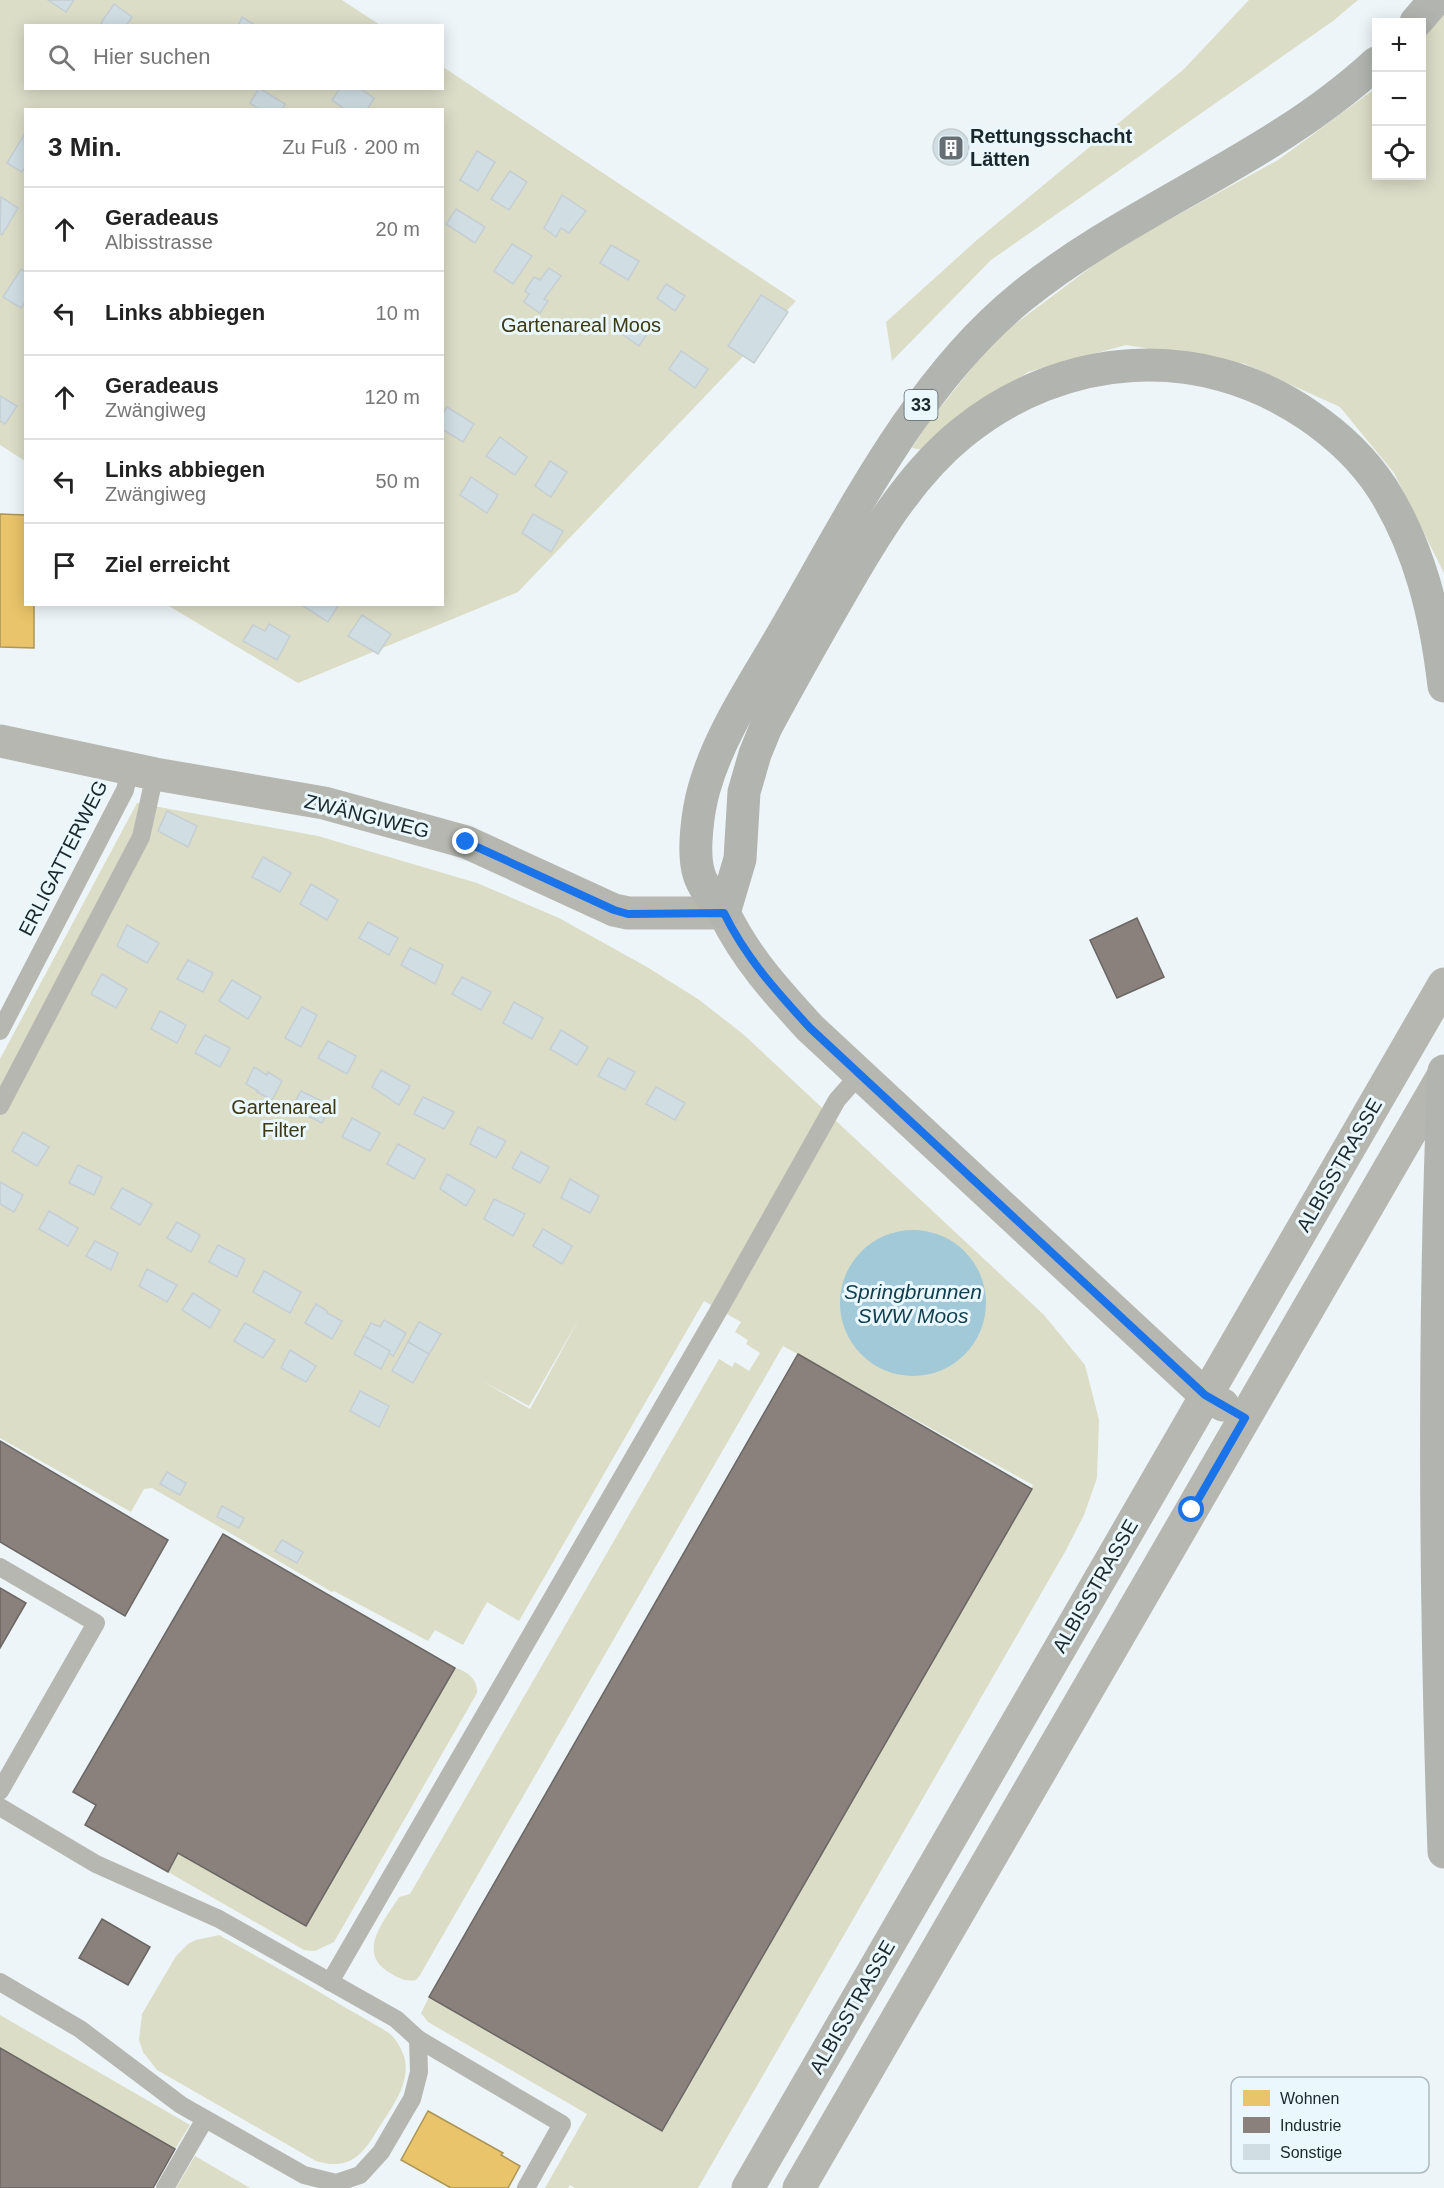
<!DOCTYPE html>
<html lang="de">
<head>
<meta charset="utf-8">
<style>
  :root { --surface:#fff; --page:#f6f6f6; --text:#222; --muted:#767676; --line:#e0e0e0 }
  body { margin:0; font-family:Arial,sans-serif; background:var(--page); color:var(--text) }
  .controls { position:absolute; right:18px; top:18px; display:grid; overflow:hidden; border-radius:0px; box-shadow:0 3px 15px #0003 }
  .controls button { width:54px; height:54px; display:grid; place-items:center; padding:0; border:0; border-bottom:2px solid var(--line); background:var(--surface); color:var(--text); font:30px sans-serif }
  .stop { position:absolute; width:18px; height:18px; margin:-14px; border:4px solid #1a73e8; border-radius:50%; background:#fff }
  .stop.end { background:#1a73e8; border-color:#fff; box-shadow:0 2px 6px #0008 }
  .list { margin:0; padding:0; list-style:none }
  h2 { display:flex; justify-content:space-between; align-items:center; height:78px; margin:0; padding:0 24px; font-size:26px }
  h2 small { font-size:20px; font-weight:400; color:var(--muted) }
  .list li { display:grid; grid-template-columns:39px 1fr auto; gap:18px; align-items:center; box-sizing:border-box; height:84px; padding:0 24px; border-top:2px solid var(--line) }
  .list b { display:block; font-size:22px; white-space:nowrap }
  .list p { margin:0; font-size:20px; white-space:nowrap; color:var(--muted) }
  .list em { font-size:20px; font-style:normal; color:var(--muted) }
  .icon { flex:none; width:33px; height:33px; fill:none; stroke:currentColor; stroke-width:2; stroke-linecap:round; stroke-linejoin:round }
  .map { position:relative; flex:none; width:1444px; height:2188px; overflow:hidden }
  .search { position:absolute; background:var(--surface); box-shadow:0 3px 15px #0003; left:24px; top:24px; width:420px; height:66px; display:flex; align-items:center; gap:15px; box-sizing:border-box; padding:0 21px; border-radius:0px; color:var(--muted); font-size:22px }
  .panel { position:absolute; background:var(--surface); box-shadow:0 3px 15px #0003; left:24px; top:108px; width:420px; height:498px; border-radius:0px }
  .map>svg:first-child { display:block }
  .green { fill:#dbddc7; fill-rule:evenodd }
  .water { fill:#a2c9d8 }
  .homes { fill:#e9c46a; stroke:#ab9557; stroke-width:1.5 }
  .industry { fill:#8a817c; stroke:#696664; stroke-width:1.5 }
  .building { fill:#d0dee3; stroke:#c5ced2; stroke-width:1.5 }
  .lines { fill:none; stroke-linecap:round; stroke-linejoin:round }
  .service { stroke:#b7b7b1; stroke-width:18 }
  .minor { stroke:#b7b7b1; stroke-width:33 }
  .secondary { stroke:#b6b7b1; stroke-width:33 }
  .motorway { stroke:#b2b4af; stroke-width:33 }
  .route { stroke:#1a73e8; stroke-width:8 }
  .labels { text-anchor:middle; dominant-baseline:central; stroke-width:6; stroke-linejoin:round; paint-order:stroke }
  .shield { fill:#eaf7fc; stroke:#59656a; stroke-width:1.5 }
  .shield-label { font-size:18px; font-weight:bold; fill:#1b272c }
  .poi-label { font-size:20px; font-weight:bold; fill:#1b272c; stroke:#eaf7fc; text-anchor:start }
  .park-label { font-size:20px; fill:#3d3914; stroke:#eaf7fc }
  .street-label { font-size:20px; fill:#1b272c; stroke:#eaf7fc }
  .water-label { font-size:21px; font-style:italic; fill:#0f3e4e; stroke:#eaf7fc }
  .key { fill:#eaf7fc; stroke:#acb9be; stroke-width:1.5 }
  .key-label { font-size:16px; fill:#1b272c }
</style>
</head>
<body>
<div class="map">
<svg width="1444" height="2188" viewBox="0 0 1444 2188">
  <rect width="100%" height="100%" fill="#eef5f8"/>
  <!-- green -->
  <g class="green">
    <polygon points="0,0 342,0 380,25 26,26 26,88 442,88 443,67 796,301 518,592 298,683 167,605 442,604 442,110 26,110 25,461 0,445"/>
    <polygon points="1249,0 1358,0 1333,21 991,260 892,361 886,322 978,239 1184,69"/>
    <polygon points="1444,12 1444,573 1394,473 1340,407 1245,364 1126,345 1028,372 922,450 912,448 928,423 995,339 1114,250 1278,160 1376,88 1376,176 1422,176 1422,39"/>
    <path d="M137,803L318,836L477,883L559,918L647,967L698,999L743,1034L1044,1315L1085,1365L1099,1420L1097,1478L1084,1515L1065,1552L698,2188H575L570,2185L568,2188H545L587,2114L428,2022L421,2013L429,1997L663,2131L1033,1485L783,1346L420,1975L416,1980C405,1982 399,1978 390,1973C355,1953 385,1920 399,1897L410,1894L719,1359L732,1367L735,1362L749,1371L760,1353L746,1344L748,1340L735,1332L741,1322L704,1301L519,1621L487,1602L463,1645L435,1630L428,1641L334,1591L332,1592L152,1488L144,1489L131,1512L0,1438V1059ZM580,1317L530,1409L482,1381L529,1406Z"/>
    <path d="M455,1668C468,1671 478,1680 477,1693L334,1942L315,1951L304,1950L168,1872L178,1853L306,1926Z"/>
    <path d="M219,1935C261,1959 304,1982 346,2008C360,2016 375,2024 389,2033C396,2039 403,2050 405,2060C410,2087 388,2112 375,2134C360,2159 345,2170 316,2161L157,2070L143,2052L139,2040L142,2014L176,1956L188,1944L196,1940Z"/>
    <polygon points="0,2015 190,2125 175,2149 0,2048"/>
    <polygon points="195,2156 250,2188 176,2188"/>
  </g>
  <!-- water -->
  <circle class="water" cx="913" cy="1303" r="73"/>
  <!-- homes -->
  <g class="homes">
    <polygon points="0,514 26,515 26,604 34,604 34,648 0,647"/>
    <polygon points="428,2111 503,2153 501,2155 520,2166 508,2188 451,2188 401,2160"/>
  </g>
  <!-- industry -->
  <g class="industry">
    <polygon points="1137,918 1164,977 1117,998 1090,940"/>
    <polygon points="798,1354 1032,1489 662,2131 429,1997"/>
    <polygon points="0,1441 168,1540 125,1616 0,1542"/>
    <polygon points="223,1534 455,1668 306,1926 178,1853 168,1872 85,1825 96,1805 73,1792"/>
    <polygon points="0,1588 26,1603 0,1648"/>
    <polygon points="102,1919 150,1947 128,1985 79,1958"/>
    <polygon points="0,2048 175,2149 153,2188 0,2188"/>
  </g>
  <!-- building -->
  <g class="building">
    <polygon points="48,0 74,0 66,12"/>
    <polygon points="114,4 132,17 126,26 104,26 101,23"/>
    <polygon points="242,17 256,26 238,26"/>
    <polygon points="259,88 285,104 282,110 260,110 250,103"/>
    <polygon points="340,88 359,88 374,98 367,110 346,110 332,100"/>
    <circle cx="951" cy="147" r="18"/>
    <polygon points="24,135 26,165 22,172 7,163"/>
    <polygon points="477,151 495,162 478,191 460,180"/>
    <polygon points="510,171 527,182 509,210 491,199"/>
    <polygon points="562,195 586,211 569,233 561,228 556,237 544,228"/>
    <polygon points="1,197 18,208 2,235 0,233"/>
    <polygon points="456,209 485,227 475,243 446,224"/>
    <polygon points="512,244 532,256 513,284 494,271"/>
    <polygon points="611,245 639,261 628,280 600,263"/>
    <polygon points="549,268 561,276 544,299 548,301 540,313 524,302 529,294 525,291 534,277 540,280"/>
    <polygon points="21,269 26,273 26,301 21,308 3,297"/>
    <polygon points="666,284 685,296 675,311 657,298"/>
    <polygon points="761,295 788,312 754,363 728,346"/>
    <polygon points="630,322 647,334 639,346 622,334"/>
    <polygon points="681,351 708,369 695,388 669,369"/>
    <polygon points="0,396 17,406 5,424 0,421"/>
    <polygon points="447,407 474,424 463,442 442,429 442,415"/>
    <polygon points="500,437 527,457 515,475 486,456"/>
    <polygon points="550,461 567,472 551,497 535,486"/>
    <polygon points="471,477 498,495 487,513 460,495"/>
    <polygon points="533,514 563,531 551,552 522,533"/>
    <polygon points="300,604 339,604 328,622"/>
    <polygon points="362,615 391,634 378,654 348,636"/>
    <polygon points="269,624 290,636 277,660 243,641 253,625 265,631"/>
    <polygon points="167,811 197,826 188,847 158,831"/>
    <polygon points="263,857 291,873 280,892 252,877"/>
    <polygon points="311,884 338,900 327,920 300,904"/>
    <polygon points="368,922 398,938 389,955 359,938"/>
    <polygon points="127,925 159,943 147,963 117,946"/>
    <polygon points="410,948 443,965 435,984 401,965"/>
    <polygon points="188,960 213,973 203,992 177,979"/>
    <polygon points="102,974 127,989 116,1008 91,994"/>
    <polygon points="462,977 491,992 481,1010 452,994"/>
    <polygon points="232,980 261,997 248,1019 219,1001"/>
    <polygon points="514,1002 543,1018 532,1039 503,1023"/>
    <polygon points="302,1007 317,1015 301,1047 285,1038"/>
    <polygon points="160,1011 186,1025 177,1043 151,1029"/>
    <polygon points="561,1030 588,1047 577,1065 550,1049"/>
    <polygon points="205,1035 230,1048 220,1067 195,1053"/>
    <polygon points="328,1041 356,1056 347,1074 318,1058"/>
    <polygon points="608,1058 635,1072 625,1090 598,1076"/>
    <polygon points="254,1067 267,1075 268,1072 282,1081 272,1100 257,1092 258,1091 246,1084"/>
    <polygon points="381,1070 410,1086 399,1105 372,1087"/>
    <polygon points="656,1087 685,1103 675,1120 646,1104"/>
    <polygon points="301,1091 330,1105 322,1123 292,1108"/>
    <polygon points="423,1097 454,1112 444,1129 414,1114"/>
    <polygon points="352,1118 380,1133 370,1151 342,1137"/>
    <polygon points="478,1127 506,1141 496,1158 470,1144"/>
    <polygon points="23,1132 49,1147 37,1166 12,1151"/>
    <polygon points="398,1144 425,1159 414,1179 387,1164"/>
    <polygon points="521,1152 549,1167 540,1183 512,1168"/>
    <polygon points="78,1165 102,1177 94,1195 69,1183"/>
    <polygon points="447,1174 475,1190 466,1206 440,1189"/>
    <polygon points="570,1179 599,1196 590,1213 561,1198"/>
    <polygon points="0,1182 23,1195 14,1212 0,1204"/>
    <polygon points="122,1188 152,1204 140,1225 111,1208"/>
    <polygon points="494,1199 525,1214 513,1236 484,1219"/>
    <polygon points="49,1211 78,1228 68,1246 39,1229"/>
    <polygon points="177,1222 200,1235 191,1252 167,1238"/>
    <polygon points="543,1229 572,1246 562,1264 533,1246"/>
    <polygon points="95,1241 118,1253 111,1270 86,1256"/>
    <polygon points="218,1245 245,1259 237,1277 209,1262"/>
    <polygon points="147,1269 177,1285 167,1302 139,1286"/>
    <polygon points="264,1271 301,1292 290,1313 253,1292"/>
    <polygon points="193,1293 220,1310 210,1328 182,1310"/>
    <polygon points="316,1304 327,1311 327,1313 342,1321 332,1339 305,1323"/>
    <polygon points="384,1320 406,1333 393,1356 389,1353 390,1351 364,1336 371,1323 380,1327"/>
    <polygon points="419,1322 441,1334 429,1354 408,1342"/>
    <polygon points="245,1323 275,1340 263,1358 234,1341"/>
    <polygon points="364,1336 390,1351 381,1369 354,1354"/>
    <polygon points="408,1342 429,1354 413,1383 392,1371"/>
    <polygon points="290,1350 316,1366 306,1382 281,1368"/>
    <polygon points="360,1391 389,1406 379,1427 350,1411"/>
    <polygon points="167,1472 186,1483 180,1495 160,1484"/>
    <polygon points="222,1506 244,1518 239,1528 217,1517"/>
    <polygon points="282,1540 303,1552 297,1563 275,1551"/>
  </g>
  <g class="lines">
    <!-- service -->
    <g class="service">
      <polyline points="0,1031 125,790 130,769"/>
      <polyline points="0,1106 141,837 155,774"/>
      <polyline points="0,1567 96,1623 0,1791"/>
      <polyline points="0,1807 96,1864 219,1919 396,2019 418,2039 419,2072 412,2099 406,2109 381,2152 360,2175 336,2183 304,2175 181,2105 80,2029 0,1982"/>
      <polyline points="330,1982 720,1308 837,1100 859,1075"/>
      <polyline points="418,2039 562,2124 526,2188"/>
      <polyline points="165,2188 205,2119"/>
    </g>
    <!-- minor -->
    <polyline class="minor" points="0,741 155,774 324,803 466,842 614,910 628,913 724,913"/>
    <!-- secondary -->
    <g class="secondary">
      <path d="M724,913C746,958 776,991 810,1028L1205,1395L1223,1405"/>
      <polyline points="748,2188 1444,984"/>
      <polyline points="799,2188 1444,1074"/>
    </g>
    <!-- motorway -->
    <g class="motorway">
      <polyline points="1416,22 1435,0"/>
      <path d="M724,913L740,859L744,792L755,754L766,727C790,683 815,638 840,595C873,537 910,475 962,433C1063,351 1200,341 1308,415C1336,434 1363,459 1382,488C1420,548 1436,616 1444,686"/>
      <path d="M724,913C715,901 703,888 699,874C692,853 698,810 704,789C720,732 756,681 785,630C851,516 917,381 1021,297C1131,208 1271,160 1376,63"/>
      <path d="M1444,1071C1433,1331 1435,1592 1444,1852"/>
    </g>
  </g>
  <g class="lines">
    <!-- route -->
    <path class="route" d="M466,842L614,910L628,914L724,913C746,958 776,991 810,1028L1205,1395L1245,1418L1192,1510"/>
  </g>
  <!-- icons -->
  <defs>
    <g id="building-square" transform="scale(1.35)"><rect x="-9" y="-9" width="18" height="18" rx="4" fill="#656f73" stroke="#eaf7fc"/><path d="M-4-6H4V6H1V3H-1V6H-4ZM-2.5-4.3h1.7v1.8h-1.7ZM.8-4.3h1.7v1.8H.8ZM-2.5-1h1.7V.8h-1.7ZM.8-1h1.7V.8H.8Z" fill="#fff"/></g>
  </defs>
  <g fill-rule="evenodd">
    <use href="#building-square" x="951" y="148"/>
  </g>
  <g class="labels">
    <!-- shield labels -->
    <rect class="shield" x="904.5" y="390" width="33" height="30" rx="4.5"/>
    <g class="shield-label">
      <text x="921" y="405">33</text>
    </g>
    <!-- poi labels -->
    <g class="poi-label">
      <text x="970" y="136">Rettungsschacht<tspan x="970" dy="23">Lätten</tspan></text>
    </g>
    <!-- park labels -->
    <g class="park-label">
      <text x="581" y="325">Gartenareal Moos</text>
      <text x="284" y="1107">Gartenareal<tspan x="284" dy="23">Filter</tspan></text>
    </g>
    <!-- street labels -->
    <g class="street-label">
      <text transform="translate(367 816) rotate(14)">ZWÄNGIWEG</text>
      <text transform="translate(63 858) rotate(-63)">ERLIGATTERWEG</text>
      <text transform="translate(1339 1165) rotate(-60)">ALBISSTRASSE</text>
      <text transform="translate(1095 1586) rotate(-60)">ALBISSTRASSE</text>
      <text transform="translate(852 2007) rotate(-60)">ALBISSTRASSE</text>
    </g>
    <!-- water labels -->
    <g class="water-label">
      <text x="913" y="1291">Springbrunnen<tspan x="913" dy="24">SWW Moos</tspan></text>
    </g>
  </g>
  <!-- legend -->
  <rect x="1231" y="2077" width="198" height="96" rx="9" class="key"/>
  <rect x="1243" y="2090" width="27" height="16" fill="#e9c46a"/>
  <rect x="1243" y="2117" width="27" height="16" fill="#8a817c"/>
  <rect x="1243" y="2144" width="27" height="16" fill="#d0dee3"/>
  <g class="key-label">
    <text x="1280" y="2104">Wohnen</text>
    <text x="1280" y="2131">Industrie</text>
    <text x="1280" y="2158">Sonstige</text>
  </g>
</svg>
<div class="controls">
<button>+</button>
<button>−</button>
<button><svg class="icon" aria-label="locate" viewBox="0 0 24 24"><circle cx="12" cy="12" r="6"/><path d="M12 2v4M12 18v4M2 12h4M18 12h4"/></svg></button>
</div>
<div class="stop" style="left:1192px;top:1510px"></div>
<div class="stop end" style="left:466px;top:842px"></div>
<div class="search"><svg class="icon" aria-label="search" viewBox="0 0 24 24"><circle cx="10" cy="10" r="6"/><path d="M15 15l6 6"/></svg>Hier suchen</div>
<section class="panel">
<h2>3 Min.<small>Zu Fuß · 200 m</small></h2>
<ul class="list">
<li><svg class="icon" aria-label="ahead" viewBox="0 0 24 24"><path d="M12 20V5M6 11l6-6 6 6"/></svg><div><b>Geradeaus</b><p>Albisstrasse</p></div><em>20 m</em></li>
<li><svg class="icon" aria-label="left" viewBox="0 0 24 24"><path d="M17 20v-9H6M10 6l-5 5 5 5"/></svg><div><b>Links abbiegen</b></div><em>10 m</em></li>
<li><svg class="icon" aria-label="ahead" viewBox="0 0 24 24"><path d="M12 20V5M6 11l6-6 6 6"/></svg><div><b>Geradeaus</b><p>Zwängiweg</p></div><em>120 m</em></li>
<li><svg class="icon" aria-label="left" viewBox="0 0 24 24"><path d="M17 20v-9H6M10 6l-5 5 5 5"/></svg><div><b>Links abbiegen</b><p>Zwängiweg</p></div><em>50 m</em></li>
<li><svg class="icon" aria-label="arrive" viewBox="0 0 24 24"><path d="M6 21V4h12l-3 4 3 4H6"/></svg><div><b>Ziel erreicht</b></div></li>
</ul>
</section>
</div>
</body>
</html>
